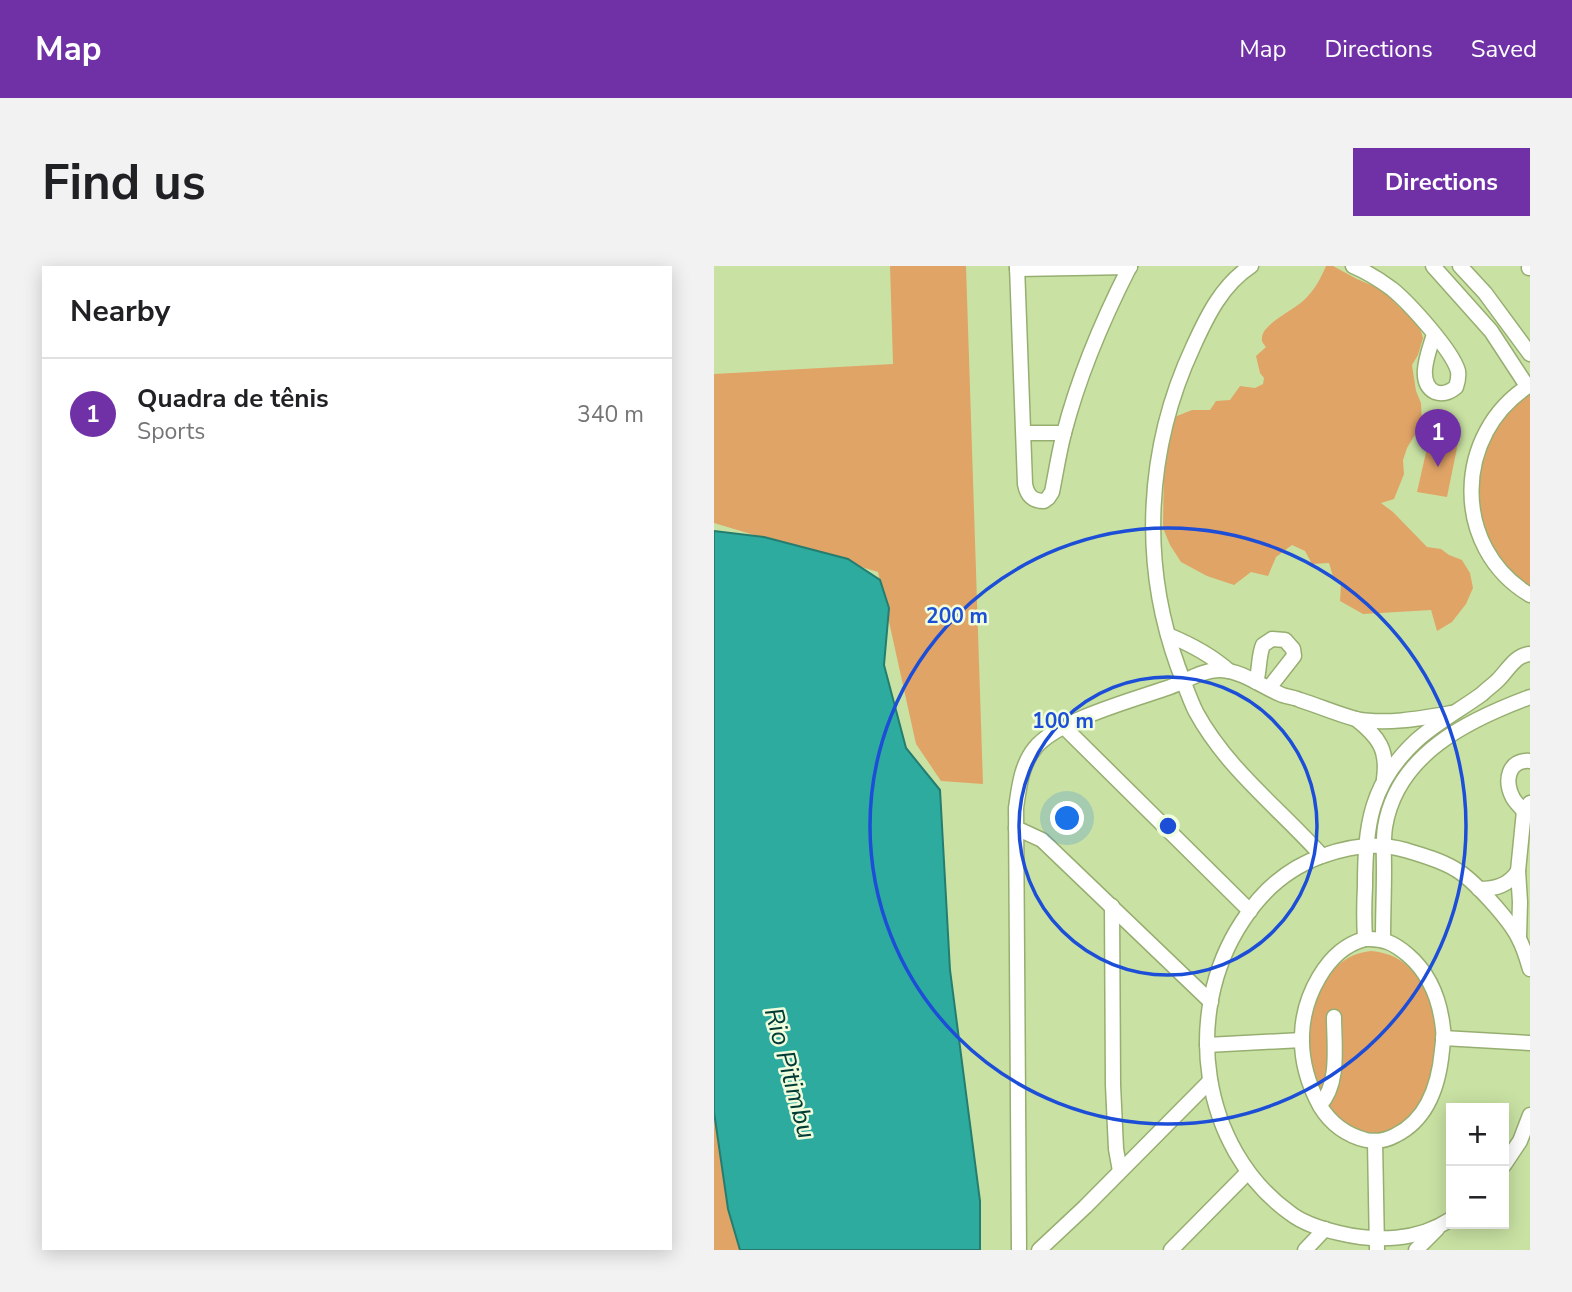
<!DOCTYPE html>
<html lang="en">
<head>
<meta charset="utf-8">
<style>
  :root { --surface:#fff; --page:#f2f2f2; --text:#202124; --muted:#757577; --line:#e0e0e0; --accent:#7131a6 }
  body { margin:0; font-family:"Nunito Sans",sans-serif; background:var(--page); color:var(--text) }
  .controls { position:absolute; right:21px; bottom:21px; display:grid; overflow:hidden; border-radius:0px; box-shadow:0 4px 18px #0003 }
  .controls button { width:63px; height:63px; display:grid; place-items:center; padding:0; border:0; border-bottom:2px solid var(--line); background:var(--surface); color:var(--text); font:35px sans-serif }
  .you { position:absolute; left:354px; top:553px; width:24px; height:24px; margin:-18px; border:5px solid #fff; border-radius:50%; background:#1a73e8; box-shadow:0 0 0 10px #1a73e833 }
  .badge { display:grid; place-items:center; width:46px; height:46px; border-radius:50%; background:var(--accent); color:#fff; font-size:23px; font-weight:700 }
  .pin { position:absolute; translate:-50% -58px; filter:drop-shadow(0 2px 4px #0008) }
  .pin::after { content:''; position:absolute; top:37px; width:24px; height:21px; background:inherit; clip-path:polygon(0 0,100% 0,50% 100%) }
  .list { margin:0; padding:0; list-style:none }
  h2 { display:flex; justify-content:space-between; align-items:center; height:91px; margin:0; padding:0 28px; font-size:30px }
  h2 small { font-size:23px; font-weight:400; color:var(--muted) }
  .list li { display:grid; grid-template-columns:46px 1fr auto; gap:21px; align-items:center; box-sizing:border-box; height:112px; padding:0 28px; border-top:2px solid var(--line) }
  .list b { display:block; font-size:26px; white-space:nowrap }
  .list p { margin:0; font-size:23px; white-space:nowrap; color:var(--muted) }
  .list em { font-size:23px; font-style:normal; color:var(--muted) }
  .map { position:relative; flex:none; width:816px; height:984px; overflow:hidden; border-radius:0px }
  header { display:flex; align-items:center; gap:42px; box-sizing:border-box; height:98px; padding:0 35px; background:var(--accent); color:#fff }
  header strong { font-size:33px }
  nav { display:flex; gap:38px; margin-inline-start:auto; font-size:24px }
  .intro { display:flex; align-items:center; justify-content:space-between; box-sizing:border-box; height:168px; padding:0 42px }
  h1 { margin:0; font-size:49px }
  .button { padding:18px 32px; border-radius:0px; background:var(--accent); color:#fff; font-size:24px; font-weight:700 }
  main { display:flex; gap:42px; padding:0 42px }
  aside { flex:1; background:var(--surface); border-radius:0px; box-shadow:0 4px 18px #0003 }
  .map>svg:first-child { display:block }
  .green { fill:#e1a467 }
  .water { fill:#2eab9f; stroke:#247d6f; stroke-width:2 }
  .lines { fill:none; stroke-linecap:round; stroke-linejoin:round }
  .minor-casing { stroke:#97ae71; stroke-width:17 }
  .minor { stroke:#fff; stroke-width:14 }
  .ring { fill:none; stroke:#1d4ed8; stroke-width:3.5 }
  .labels { text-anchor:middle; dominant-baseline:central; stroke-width:5; stroke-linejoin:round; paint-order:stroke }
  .water-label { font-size:26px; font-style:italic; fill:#013b36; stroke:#f1fede }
  .centre { fill:#1d4ed8; stroke:#f1fede; stroke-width:3.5 }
  .ring-label { font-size:21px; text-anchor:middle; font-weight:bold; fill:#1d4ed8; stroke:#f1fede; stroke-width:5; stroke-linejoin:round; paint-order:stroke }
</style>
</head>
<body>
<header>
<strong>Map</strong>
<nav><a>Map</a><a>Directions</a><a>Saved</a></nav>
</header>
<div class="intro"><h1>Find us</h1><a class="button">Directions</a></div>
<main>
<aside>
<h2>Nearby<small></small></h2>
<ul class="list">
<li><span class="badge">1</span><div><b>Quadra de tênis</b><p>Sports</p></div><em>340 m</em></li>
</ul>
</aside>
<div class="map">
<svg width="816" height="984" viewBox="0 0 816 984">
  <rect width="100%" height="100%" fill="#c9e2a3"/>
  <!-- green -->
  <g class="green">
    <polygon points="176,0 252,0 269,518 227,515 202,478 164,306 0,257 0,108 179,98"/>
    <path d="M612,0H619L643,13L669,24L685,41L704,56L709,72L704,89L698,99L702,125L707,137L708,157L693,182L689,194L690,208L680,233L667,237L679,246L713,281L727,283L735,289L748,294L756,307L759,322L752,338L738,356L723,365L717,344L649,348L626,335L627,318L620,314L615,297L598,298L591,285L578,279L562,291L554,310L537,306L520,319L493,310L467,296L456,279L449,262L450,194L458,152L478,144H496L502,135L516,134L526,120L541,122L549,118L550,112L546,107L542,90L552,81C550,78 547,76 548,71C550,57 580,44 590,34C600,25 607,12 612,0Z"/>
    <path d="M816,127V321C802,309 789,298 779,282C756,245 760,192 785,158C793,146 804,136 816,127Z"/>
    <polygon points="716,169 744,177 733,231 703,226"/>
    <path d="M657,685C734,690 739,817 689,857C674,868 657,871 639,863C615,851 602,824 597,798C589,755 605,690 657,685Z"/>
    <polygon points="0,846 14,943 26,984 0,984"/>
  </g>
  <!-- water -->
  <polygon class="water" points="0,265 50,271 134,293 166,314 175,342 170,399 192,482 226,524 236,704 266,935 266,984 26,984 14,943 0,846"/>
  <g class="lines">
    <!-- minor casing -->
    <g class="minor-casing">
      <g id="minor">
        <path d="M303,0L311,218C313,229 318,235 330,235L334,232L338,226C342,206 345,186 350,167C365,109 389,53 416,0"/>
        <path d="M537,0C508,19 493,50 479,81C432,182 426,296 464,401C470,416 475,432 482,446C513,503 566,543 608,590"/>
        <path d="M639,0C653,6 666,14 678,23C695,37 738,84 744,105C745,111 744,115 742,121C736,126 729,129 721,126C701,116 716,83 720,68"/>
        <polyline points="719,0 777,65 813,120"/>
        <polyline points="746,0 771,27 816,88"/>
        <polyline points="815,2 816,0"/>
        <polyline points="303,3 416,1"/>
        <path d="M816,119C739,167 737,282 816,329"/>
        <polyline points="311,167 350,167"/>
        <path d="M454,369C476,378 496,388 515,405"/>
        <path d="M542,416C546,404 544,391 549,379L558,373L571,374L579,383L580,390L555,422"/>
        <path d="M642,453C665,471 674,484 670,513"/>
        <polyline points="350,461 536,645"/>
        <path d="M810,545C806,541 802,537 799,532C790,515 794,493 816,495"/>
        <polyline points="302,562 328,574 497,736"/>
        <path d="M765,623C782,623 795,619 804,605"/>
        <polyline points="398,640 399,819 402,883 406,905"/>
        <polyline points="805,671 806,636 804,605 810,545 816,537"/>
        <path d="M651,673C669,672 680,677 694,689C716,708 726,734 729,763C730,770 729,777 728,784C725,818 714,853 682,869C673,874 662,876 652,874C632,869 617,858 606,840C594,818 587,795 588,769C589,732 612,683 651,673Z"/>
        <path d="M651,673C650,656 650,638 651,620C651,560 656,517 703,474C723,456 746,444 768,428C773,423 779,419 784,414C794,404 801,389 816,388"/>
        <path d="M669,674C669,650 670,627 670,604C670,590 669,575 671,561C683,488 754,454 816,431"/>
        <polyline points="729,772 816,777"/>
        <polyline points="493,779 588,774"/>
        <path d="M606,839C626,817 620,780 620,751"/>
        <polyline points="661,875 663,984"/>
        <polyline points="790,899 806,875 816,849"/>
        <path d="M737,953C704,975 662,976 625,967C608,963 590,958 576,947C486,882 468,747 528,656C547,626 574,602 608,590C635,580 664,576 691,584C708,589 726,594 741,603C759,613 796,654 805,673C810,682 813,693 816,703"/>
        <path d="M305,984L302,542C305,522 307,499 321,482C343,454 422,433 456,421C472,415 490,403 507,404C528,405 547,420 566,428C572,431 580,431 586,434C605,440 623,448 642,453C672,459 709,452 738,447"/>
        <polyline points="325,984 371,941 496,815"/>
        <polyline points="457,984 534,906"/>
        <polyline points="591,984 611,963"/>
        <polyline points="702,984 723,963"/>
      </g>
    </g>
    <!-- minor -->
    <use href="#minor" class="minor"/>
  </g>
  <!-- distance rings -->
  <g class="ring">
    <circle cx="454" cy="560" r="149"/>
    <circle cx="454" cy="560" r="298"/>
  </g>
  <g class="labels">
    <!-- water labels -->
    <g class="water-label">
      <text transform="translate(76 807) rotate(75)">Rio Pitimbu</text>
    </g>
  </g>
  <circle cx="454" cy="560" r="10" class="centre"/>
  <g class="ring-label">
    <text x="243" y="357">200 m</text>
    <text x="349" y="462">100 m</text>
  </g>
</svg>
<div class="controls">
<button>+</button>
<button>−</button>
</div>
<div class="you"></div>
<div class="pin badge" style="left:724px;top:201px">1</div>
</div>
</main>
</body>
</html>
